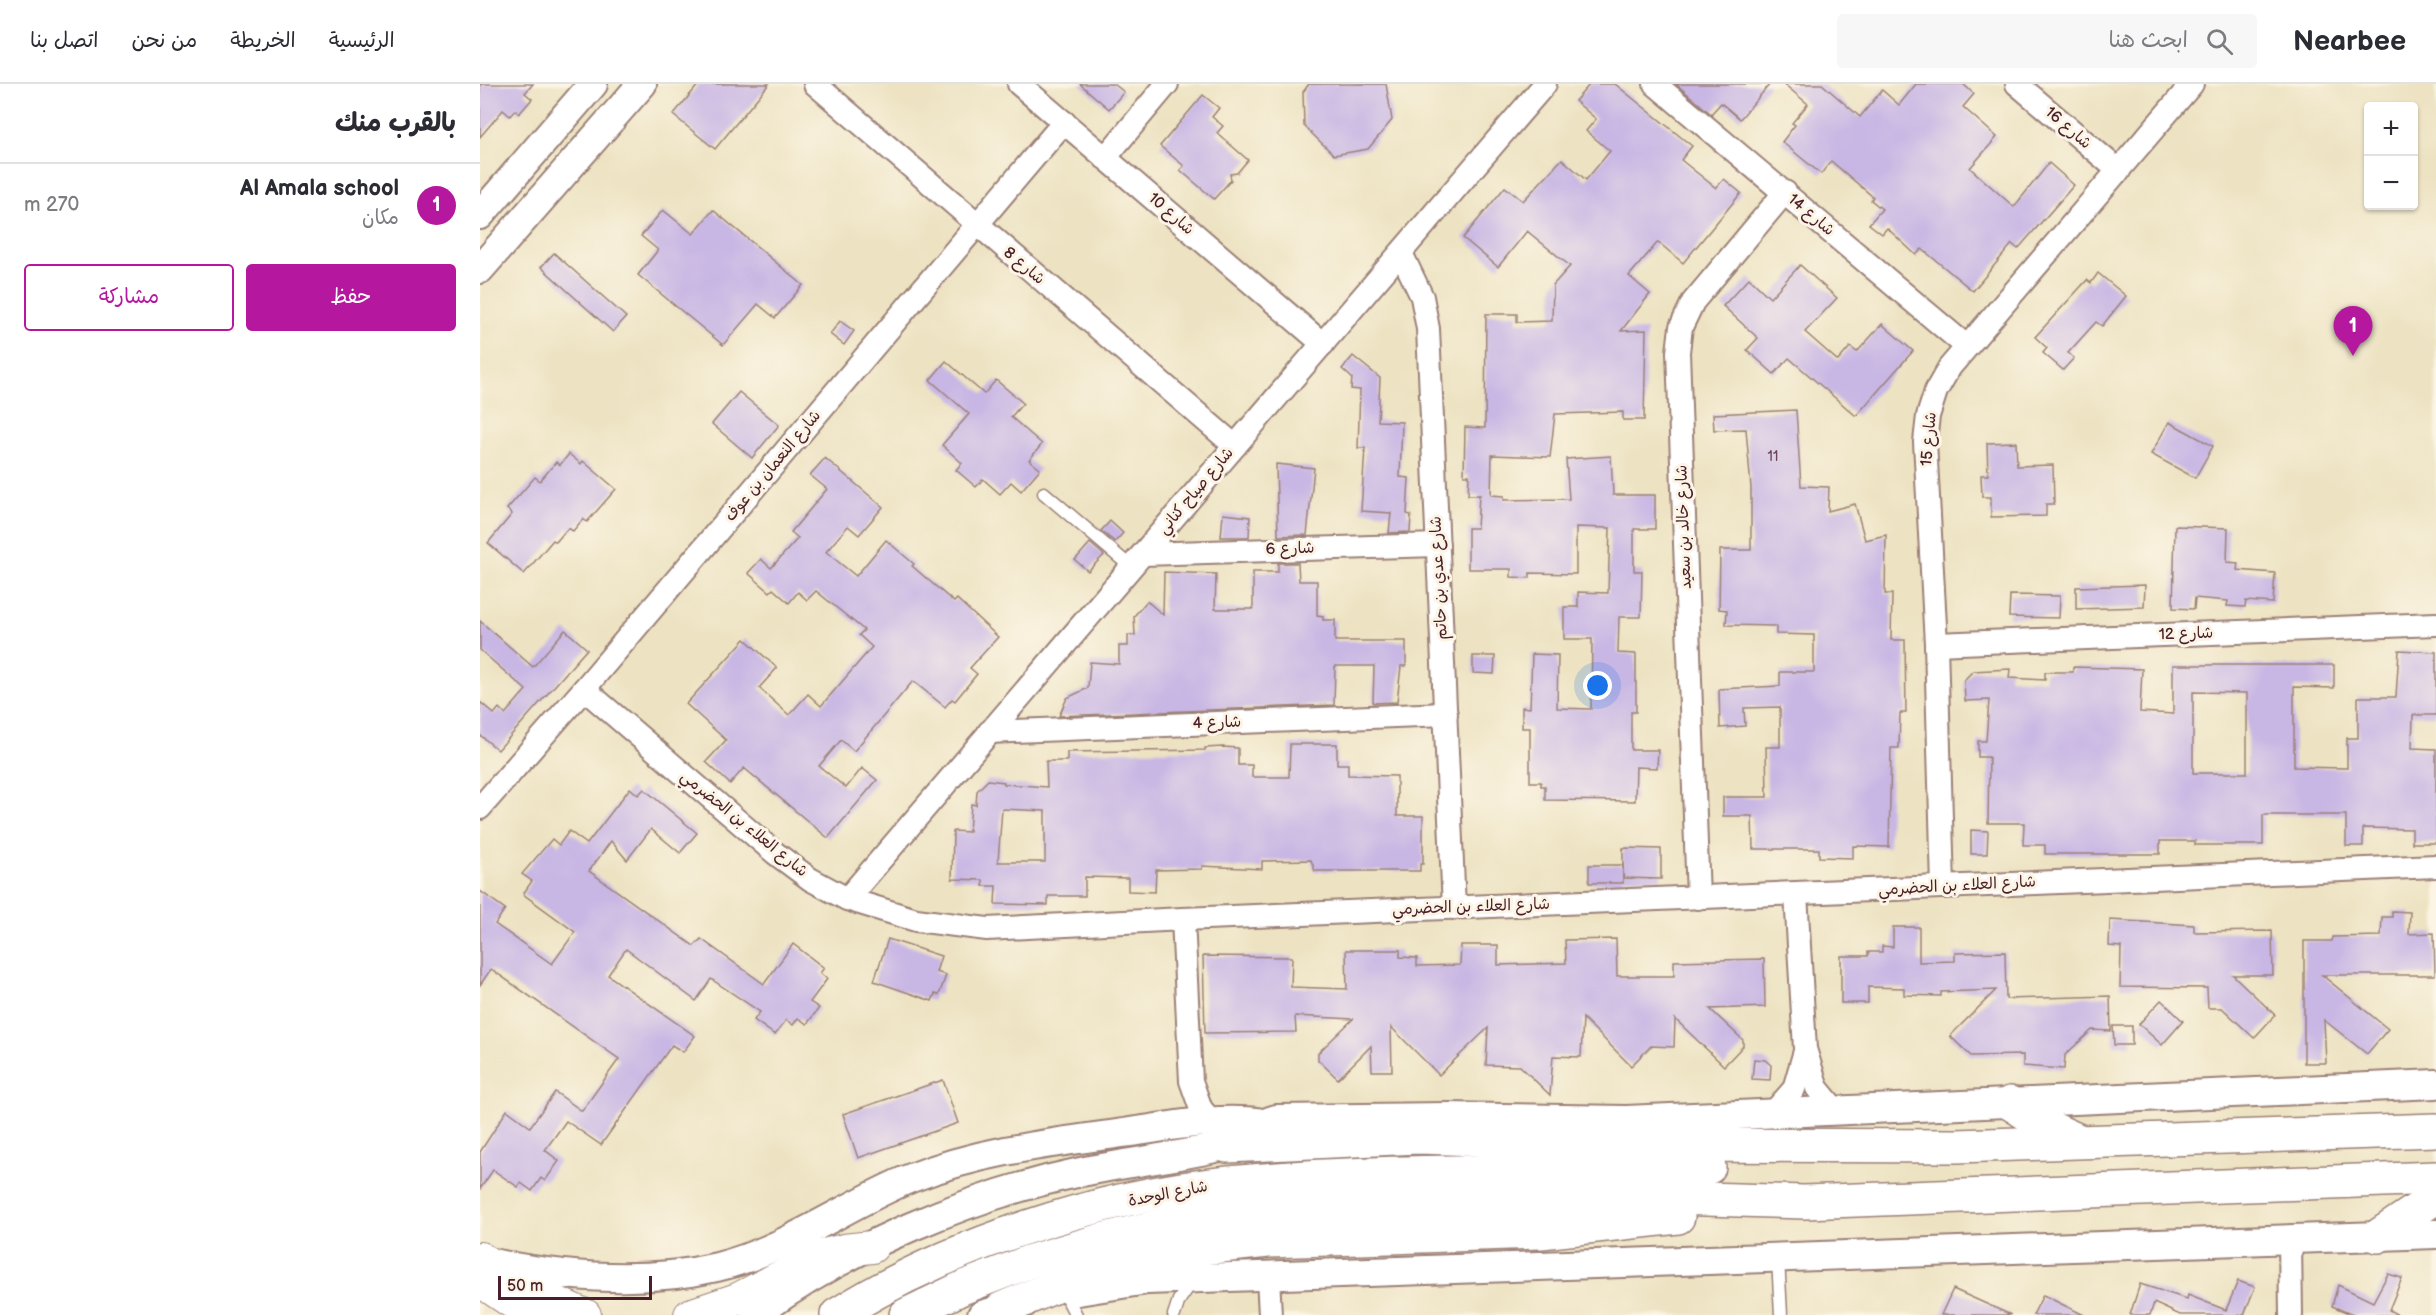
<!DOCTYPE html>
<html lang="ar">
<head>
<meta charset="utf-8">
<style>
  :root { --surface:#fff; --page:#f7f7f7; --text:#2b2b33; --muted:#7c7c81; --line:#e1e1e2; --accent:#b5179e }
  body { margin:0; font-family:"Balsamiq Sans","Playpen Sans Arabic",sans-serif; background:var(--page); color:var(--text); direction:rtl }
  .controls { position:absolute; right:18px; top:18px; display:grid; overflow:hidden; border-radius:6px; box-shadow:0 2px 4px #0004 }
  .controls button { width:54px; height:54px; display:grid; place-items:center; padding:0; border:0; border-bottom:2px solid var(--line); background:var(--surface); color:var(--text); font:30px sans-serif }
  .scale { position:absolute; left:18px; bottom:15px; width:154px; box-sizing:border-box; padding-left:6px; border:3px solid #4a1f2b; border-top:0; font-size:16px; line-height:21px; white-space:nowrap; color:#4a1f2b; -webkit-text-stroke:4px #fcf5e5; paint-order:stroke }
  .you { position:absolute; left:1118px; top:602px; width:21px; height:21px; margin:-15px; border:4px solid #fff; border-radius:50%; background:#1a73e8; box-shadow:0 0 0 9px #1a73e833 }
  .badge { display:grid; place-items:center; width:39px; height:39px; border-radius:50%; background:var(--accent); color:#fff; font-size:20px; font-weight:700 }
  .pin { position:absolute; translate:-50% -50px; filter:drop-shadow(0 2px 3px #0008) }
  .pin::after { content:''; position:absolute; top:32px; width:21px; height:18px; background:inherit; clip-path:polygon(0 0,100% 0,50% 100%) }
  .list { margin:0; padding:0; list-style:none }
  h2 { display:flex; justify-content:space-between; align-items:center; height:78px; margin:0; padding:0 24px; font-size:26px }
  h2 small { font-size:20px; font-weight:400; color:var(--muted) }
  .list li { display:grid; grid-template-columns:39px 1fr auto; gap:18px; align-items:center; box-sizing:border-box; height:84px; padding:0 24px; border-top:2px solid var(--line) }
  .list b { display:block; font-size:22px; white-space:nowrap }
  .list p { margin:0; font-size:20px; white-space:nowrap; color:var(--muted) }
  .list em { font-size:20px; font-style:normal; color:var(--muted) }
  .actions { display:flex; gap:12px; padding:18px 24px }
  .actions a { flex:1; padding:14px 0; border:2px solid var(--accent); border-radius:6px; text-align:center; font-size:21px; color:var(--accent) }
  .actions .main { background:var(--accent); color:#fff }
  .icon { flex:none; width:33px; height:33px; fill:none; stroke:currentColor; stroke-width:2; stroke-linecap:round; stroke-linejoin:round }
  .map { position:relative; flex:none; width:1956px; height:1231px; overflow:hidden; direction:ltr }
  header { display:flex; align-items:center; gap:36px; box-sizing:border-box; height:84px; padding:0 30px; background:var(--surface); border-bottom:2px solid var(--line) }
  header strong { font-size:28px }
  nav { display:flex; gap:33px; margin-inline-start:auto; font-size:21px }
  .search { width:420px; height:54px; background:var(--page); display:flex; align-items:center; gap:15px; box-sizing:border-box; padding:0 21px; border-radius:6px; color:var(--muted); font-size:22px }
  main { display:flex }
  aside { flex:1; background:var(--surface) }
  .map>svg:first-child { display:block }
  .building { fill:#c8b6e4; fill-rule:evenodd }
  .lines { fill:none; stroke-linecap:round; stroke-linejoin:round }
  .service-casing { stroke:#9c8177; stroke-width:15 }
  .minor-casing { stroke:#9c8177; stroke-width:26 }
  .tertiary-casing { stroke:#9c8177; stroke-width:32 }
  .secondary-casing { stroke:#9c8177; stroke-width:34 }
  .motorway-casing { stroke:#9c8177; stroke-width:36 }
  .service { stroke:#fff; stroke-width:12 }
  .minor { stroke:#fff; stroke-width:22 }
  .tertiary { stroke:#fff; stroke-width:28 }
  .secondary { stroke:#fff; stroke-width:32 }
  .motorway { stroke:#fff; stroke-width:33 }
  .labels { text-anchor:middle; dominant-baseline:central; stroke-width:6; stroke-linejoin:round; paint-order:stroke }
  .number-label { font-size:14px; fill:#6a4559 }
  .street-label { font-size:16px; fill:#4a1f2b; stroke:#fcf5e5 }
</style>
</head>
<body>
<header>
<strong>Nearbee</strong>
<div class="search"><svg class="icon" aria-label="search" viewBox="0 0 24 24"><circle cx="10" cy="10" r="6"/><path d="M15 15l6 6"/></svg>ابحث هنا</div>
<nav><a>الرئيسية</a><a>الخريطة</a><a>من نحن</a><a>اتصل بنا</a></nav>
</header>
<main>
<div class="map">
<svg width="1956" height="1231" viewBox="0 0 1956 1231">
  <rect width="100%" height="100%" fill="#fcf5e5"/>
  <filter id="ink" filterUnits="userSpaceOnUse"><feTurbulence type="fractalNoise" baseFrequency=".0167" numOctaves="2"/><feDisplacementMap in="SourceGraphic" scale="12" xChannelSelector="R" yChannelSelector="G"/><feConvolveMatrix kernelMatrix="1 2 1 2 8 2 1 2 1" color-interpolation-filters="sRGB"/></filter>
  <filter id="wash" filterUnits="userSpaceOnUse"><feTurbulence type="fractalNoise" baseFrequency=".008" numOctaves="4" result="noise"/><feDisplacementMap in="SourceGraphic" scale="24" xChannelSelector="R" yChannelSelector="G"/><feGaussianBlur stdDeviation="1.35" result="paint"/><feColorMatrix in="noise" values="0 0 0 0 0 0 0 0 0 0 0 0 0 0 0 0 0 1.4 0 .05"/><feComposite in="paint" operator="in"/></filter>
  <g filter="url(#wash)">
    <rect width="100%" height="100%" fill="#ede3c3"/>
    <g id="blocks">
      <!-- building -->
      <g class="building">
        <polygon points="0,0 53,0 45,9 52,15 39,30 35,26 30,32 23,26 0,53"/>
        <polygon points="219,0 289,0 235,65 193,31"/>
        <polygon points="600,0 634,0 644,8 629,25"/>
        <polygon points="829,0 906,0 912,36 888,65 854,71 824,42 823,8"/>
        <polygon points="1110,0 1135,0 1212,62 1201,76 1236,104 1244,95 1261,109 1203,179 1178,158 1149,192 1170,210 1141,247 1166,246 1164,336 1143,336 1143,328 1075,330 1070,373 1012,371 1011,411 1024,412 1024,416 1089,415 1086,375 1131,372 1133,411 1175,411 1175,445 1154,445 1154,487 1162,487 1161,533 1139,533 1138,569 1156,570 1156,628 1151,628 1151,666 1178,666 1177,684 1156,683 1155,717 1065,716 1065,702 1061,702 1061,698 1050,698 1050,644 1042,644 1042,623 1050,624 1052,570 1078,571 1077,624 1111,625 1112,555 1084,555 1084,523 1098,523 1098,508 1128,509 1130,444 1096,443 1096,490 1050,489 1050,494 1031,493 1031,485 988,485 988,444 997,444 999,411 1001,411 988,411 989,391 984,391 985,343 1005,344 1006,230 1037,230 1037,238 1072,237 1073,201 1090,182 1047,147 1018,183 983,154 1025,103 1043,117 1082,75 1106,96 1130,67 1106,47 1116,35 1095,17"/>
        <polygon points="1196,0 1290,0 1260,35 1241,19 1231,30"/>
        <polygon points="1304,0 1342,0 1380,33 1402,6 1419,21 1436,0 1483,0 1494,10 1483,23 1517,53 1490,84 1534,123 1569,79 1594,101 1538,165 1532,160 1493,207 1442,165 1436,171 1407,144 1402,150 1389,140 1402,125 1391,116 1393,113 1351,77 1341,90 1302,58 1315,41 1312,39 1328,20"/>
        <polygon points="723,11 739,24 732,33 743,42 737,49 768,76 757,89 750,90 751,96 734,115 700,86 704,82 680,62"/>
        <polygon points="183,126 213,150 233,126 323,201 295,234 278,220 243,261 158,191 178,166 161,152"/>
        <polygon points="74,169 146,233 133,248 61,183"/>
        <polygon points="1320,181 1357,214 1325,248 1358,277 1370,263 1377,268 1402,240 1433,267 1376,332 1309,274 1294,290 1267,266 1278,254 1243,222 1269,194 1290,214"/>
        <polygon points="1618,189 1646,212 1622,242 1616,238 1588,269 1594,274 1583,286 1563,269 1567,264 1555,253 1607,196 1611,199"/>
        <polygon points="360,237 374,247 364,261 350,250"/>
        <polygon points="873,272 900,294 898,337 922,338 920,393 929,394 927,430 931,431 930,448 909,449 911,429 881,427 885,364 878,364 880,306 871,305 872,294 862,285"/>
        <polygon points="466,277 504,310 516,296 543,319 531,333 562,360 549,376 560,385 541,407 531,398 520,410 503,395 496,403 476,386 482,379 462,361 489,330 450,296"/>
        <polygon points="259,308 299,341 272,374 232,340"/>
        <polygon points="1316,326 1321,402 1349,403 1348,427 1375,420 1385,456 1406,451 1405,510 1412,510 1411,556 1425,556 1426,629 1420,629 1419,664 1411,664 1409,763 1373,762 1373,774 1339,773 1339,765 1273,765 1272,732 1243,732 1243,713 1287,713 1286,663 1300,663 1300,623 1264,624 1265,642 1240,644 1239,605 1300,602 1300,588 1334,588 1334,551 1296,550 1296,542 1246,541 1247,526 1239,525 1240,466 1271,466 1271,404 1266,345 1234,346 1233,330"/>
        <polygon points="1689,338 1733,362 1715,394 1671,370"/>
        <polygon points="1536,358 1537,382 1573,381 1574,420 1566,420 1566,432 1511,433 1511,413 1502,413 1501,391 1508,391 1507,359"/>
        <polygon points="89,370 101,380 103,377 136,405 107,438 103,435 93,447 88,444 76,458 73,456 44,490 8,459 32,430 27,425 55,393 60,397 76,378 80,381"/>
        <polygon points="345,374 403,423 379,451 368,442 346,468 376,492 406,456 434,480 432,482 474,518 477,515 518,553 490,584 497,590 475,617 472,615 465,623 433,597 374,667 361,656 339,682 366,704 382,684 397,696 348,754 264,684 250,700 226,678 246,656 206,620 265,555 297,584 279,604 309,631 328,610 341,622 392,563 379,551 384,546 336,507 327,516 318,508 309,519 293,505 290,508 268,489 281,475 291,484 318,454 311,448 347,405 330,391"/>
        <polygon points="796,380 834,384 827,451 798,452"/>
        <polygon points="743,430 770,433 769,453 741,453"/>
        <polygon points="630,437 643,449 635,458 621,447"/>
        <polygon points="1695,442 1748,444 1747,478 1758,479 1757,486 1795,489 1793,519 1766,517 1765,523 1747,522 1748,517 1715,514 1714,525 1693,524"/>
        <polygon points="610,459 624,471 608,487 595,476"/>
        <polygon points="798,479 818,479 819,497 837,497 837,531 843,532 843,536 855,536 855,557 926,557 926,582 921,582 917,618 893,619 894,582 855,582 854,621 579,632 587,614 608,604 610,578 639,580 639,562 648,562 648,551 655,551 654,532 667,517 683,531 684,488 736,490 735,525 773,525 773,488 798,488"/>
        <polygon points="1665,501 1664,523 1596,525 1596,503"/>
        <polygon points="1530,511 1580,512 1579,534 1529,533"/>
        <polygon points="0,537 53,583 85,546 107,565 18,666 0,651 0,618 14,630 19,624 25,630 46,606 0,566"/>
        <path d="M1919,566L1956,568V631H1933L1932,664L1956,665V759H1932V745L1883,744V762H1866V731H1783V761H1715V757H1680V770H1565V761H1543L1544,739H1508L1509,673H1498V657H1506L1509,616L1485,617L1484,596L1493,587L1530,585L1529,594L1565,596V588H1593V583L1662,585L1660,628L1693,630V581H1854V604L1814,603V683L1867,684V654H1878V613H1916ZM1713,608L1767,609V689H1713Z"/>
        <polygon points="993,572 1015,572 1014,590 993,589"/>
        <path d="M810,660H857V680H868V691L917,692V732H943V780H940V787H835L831,776L782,777V785L722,782V785L676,786L675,808L648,807V794L605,793V812H568V821L515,820L516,802H503V796L472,795L473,747L489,748L491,720L496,721L497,707L508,696L524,698V700L567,703L566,677H587V668L725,666V664L743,663L758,664V681H772V693H809ZM522,725L565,727V778H518Z"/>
        <polygon points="150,704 158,711 164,705 217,749 200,769 171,745 147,776 131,757 109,787 214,862 221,855 284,900 313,860 344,884 340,889 347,895 330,918 339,924 327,940 318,934 313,941 306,936 295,951 274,936 280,928 231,895 216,917 146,865 128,891 215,952 203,968 192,961 121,1061 86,1037 65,1066 79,1077 65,1097 61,1094 52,1107 41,1099 38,1103 13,1086 0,1105 0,1068 27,1026 50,1043 75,1008 102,1027 139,975 11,885 0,901 0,807 25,825 15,840 72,880 95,848 43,810 52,797 42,790 72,755 79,761 89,747 107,760"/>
        <polygon points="1491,746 1508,747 1507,770 1491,770"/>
        <polygon points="1143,764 1181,765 1181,795 1143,794"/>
        <rect x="1109" y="781" width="34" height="18"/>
        <polygon points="1912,827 1930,828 1929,850 1954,849 1955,891 1842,891 1908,945 1887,970 1844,936 1846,979 1824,979 1824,857 1852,857 1853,853 1901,852 1902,833 1912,833"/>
        <polygon points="1630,836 1714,841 1714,848 1792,847 1793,891 1753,891 1795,931 1774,954 1742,924 1728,924 1727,904 1640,903 1641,863 1629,862"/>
        <polygon points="1413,843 1439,843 1439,878 1475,877 1475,869 1525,868 1526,915 1630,912 1631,947 1612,946 1585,971 1584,985 1543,982 1543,971 1491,972 1470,952 1516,906 1461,908 1461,912 1424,911 1424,904 1388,903 1388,919 1361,919 1361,872 1388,872 1388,868 1402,868 1402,862 1413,863"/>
        <polygon points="408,855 461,872 456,888 466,891 459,911 455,910 452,917 394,897"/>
        <polygon points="1136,855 1137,892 1194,892 1194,877 1284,875 1285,923 1230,925 1263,956 1263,962 1244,982 1195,935 1194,963 1171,962 1151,982 1103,934 1101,973 1073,972 1070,1011 1040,982 1006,981 1008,944 959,991 911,943 912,987 892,987 891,962 858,995 838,976 838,969 873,935 815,932 816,948 725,949 723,872 812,873 811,903 867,905 866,866 920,866 920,873 937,874 937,882 980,881 981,861 1018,861 1018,881 1086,879 1085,856"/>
        <polygon points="1681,916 1703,937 1682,961 1659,940"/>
        <polygon points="1633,942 1652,942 1652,961 1634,961"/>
        <polygon points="1274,975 1285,976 1291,981 1290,996 1272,995"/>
        <polygon points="463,996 478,1039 378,1074 363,1030"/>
        <polygon points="1908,1190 1922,1194 1909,1226 1918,1231 1873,1231 1852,1222 1858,1201 1893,1218"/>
        <polygon points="1758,1197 1775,1203 1764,1231 1700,1231 1674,1219 1670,1231 1650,1231 1660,1200 1707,1215 1708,1211 1746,1226"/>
        <polygon points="1473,1205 1531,1231 1461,1231"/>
        <polygon points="1563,1211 1604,1231 1553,1231"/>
      </g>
    </g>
  </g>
  <g filter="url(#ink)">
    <use href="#blocks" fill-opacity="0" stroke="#9c8177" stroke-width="1.5"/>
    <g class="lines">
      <!-- service casing -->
      <g class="service-casing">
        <g id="service">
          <polyline points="564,409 651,483"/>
          <polyline points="1298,1174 1301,1231"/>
          <polyline points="585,1210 596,1231"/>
          <polyline points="694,1231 699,1216 713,1196"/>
        </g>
      </g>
      <!-- minor casing -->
      <g class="minor-casing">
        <g id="minor">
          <polyline points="335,0 755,362"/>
          <polyline points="539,0 843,260"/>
          <polyline points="1175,0 1486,262"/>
          <polyline points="1537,0 1639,87"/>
          <polyline points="625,74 687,0"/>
          <polyline points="921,169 942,213 948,245 974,824"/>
          <polyline points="663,470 958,461"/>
          <polyline points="1456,560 1956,540"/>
          <polyline points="104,605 295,769 330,795 367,815 436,836 507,845 703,835 1956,782"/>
          <polyline points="509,648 966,630"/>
          <polyline points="0,724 104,605 584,38"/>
          <polyline points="1463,803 1456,560 1445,358 1448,332 1456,307 1469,284 1712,0"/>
          <polyline points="1316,810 1325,965 1337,1004 1356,1027"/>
          <polyline points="1218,814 1198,268 1201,243 1213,218 1305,108"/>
          <polyline points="367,815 1065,0"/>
          <polyline points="703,835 711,997 721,1025 733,1039"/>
          <polyline points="1292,1030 1314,1005 1325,967"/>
          <polyline points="1810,1155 1811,1231"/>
          <polyline points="788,1193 790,1231"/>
        </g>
      </g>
      <!-- tertiary casing -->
      <g class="tertiary-casing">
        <g id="tertiary">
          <polyline points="0,131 113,0"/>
          <polyline points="0,185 162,0"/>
          <path d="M12,1179C83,1193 166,1200 237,1183C307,1166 365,1121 431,1094C499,1067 571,1059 643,1049C688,1043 738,1032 783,1039"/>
          <polyline points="598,1207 667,1196 1956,1150"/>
          <path d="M275,1231C365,1164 491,1111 601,1088C649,1078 697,1073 744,1062C764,1058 776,1040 796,1035L968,1033L1146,1036L1956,1000"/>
          <polyline points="502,1231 544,1219"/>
        </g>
      </g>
      <!-- secondary casing -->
      <g class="secondary-casing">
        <g id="secondary">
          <polyline points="0,1174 67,1214 105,1231"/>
          <polyline points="2,1198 51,1231"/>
          <polyline points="210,1231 258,1215 340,1172 364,1166 392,1163"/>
        </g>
      </g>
      <!-- motorway casing -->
      <g class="motorway-casing">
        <g id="motorway">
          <polyline points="1530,1019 1564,1041 1597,1056"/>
          <polyline points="747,1062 938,1053 1188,1061 1476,1062 1956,1046"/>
          <polyline points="1898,1152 1956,1113"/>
          <polyline points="521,1225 595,1194 656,1177 722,1164 788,1157 1061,1148 1198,1133"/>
          <path d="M357,1231C468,1161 618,1112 749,1099C909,1083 1070,1090 1229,1083"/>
          <polyline points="426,1231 484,1203 551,1177 621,1156 691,1139 763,1128 835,1123 1193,1114 1324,1118 1956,1094"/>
        </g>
      </g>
      <!-- service -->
      <use href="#service" class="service"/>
      <!-- minor -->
      <use href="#minor" class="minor"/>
      <!-- tertiary -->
      <use href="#tertiary" class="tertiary"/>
      <!-- secondary -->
      <use href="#secondary" class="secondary"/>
      <!-- motorway -->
      <use href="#motorway" class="motorway"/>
    </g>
  </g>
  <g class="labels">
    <!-- number labels -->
    <g class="number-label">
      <text x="1293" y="372">11</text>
    </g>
    <!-- street labels -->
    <g class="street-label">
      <text transform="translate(1588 44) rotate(41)">شارع 16</text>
      <text transform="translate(691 130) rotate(41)">شارع 10</text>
      <text transform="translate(1331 131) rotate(40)">شارع 14</text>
      <text transform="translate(544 182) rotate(40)">شارع 8</text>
      <text transform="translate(1449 355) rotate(-85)">شارع 15</text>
      <text transform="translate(293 382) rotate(-50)">شارع النعمان بن عوف</text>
      <text transform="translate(716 407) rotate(-50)">شارع صياح كناني</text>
      <text transform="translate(1204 443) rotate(-92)">شارع خالد بن سعيد</text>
      <text transform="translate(810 465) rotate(-2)">شارع 6</text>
      <text transform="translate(959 494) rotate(-93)">شارع عدي بن حاتم</text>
      <text transform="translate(1706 550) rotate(-2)">شارع 12</text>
      <text transform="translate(737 639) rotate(-2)">شارع 4</text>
      <text transform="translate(264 740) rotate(39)">شارع العلاء بن الحضرمي</text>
      <text transform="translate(1477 802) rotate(-3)">شارع العلاء بن الحضرمي</text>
      <text transform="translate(991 823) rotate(-2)">شارع العلاء بن الحضرمي</text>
      <text transform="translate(688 1110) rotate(-11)">شارع الوحدة</text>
    </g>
  </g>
</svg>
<div class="controls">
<button>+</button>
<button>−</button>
</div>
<div class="scale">50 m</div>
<div class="you"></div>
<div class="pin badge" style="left:1873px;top:272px">1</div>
</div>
<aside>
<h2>بالقرب منك<small></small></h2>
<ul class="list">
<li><span class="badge">1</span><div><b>Al Amala school</b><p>مكان</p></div><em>270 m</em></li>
</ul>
<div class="actions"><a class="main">حفظ</a><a>مشاركة</a></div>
</aside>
</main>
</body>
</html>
